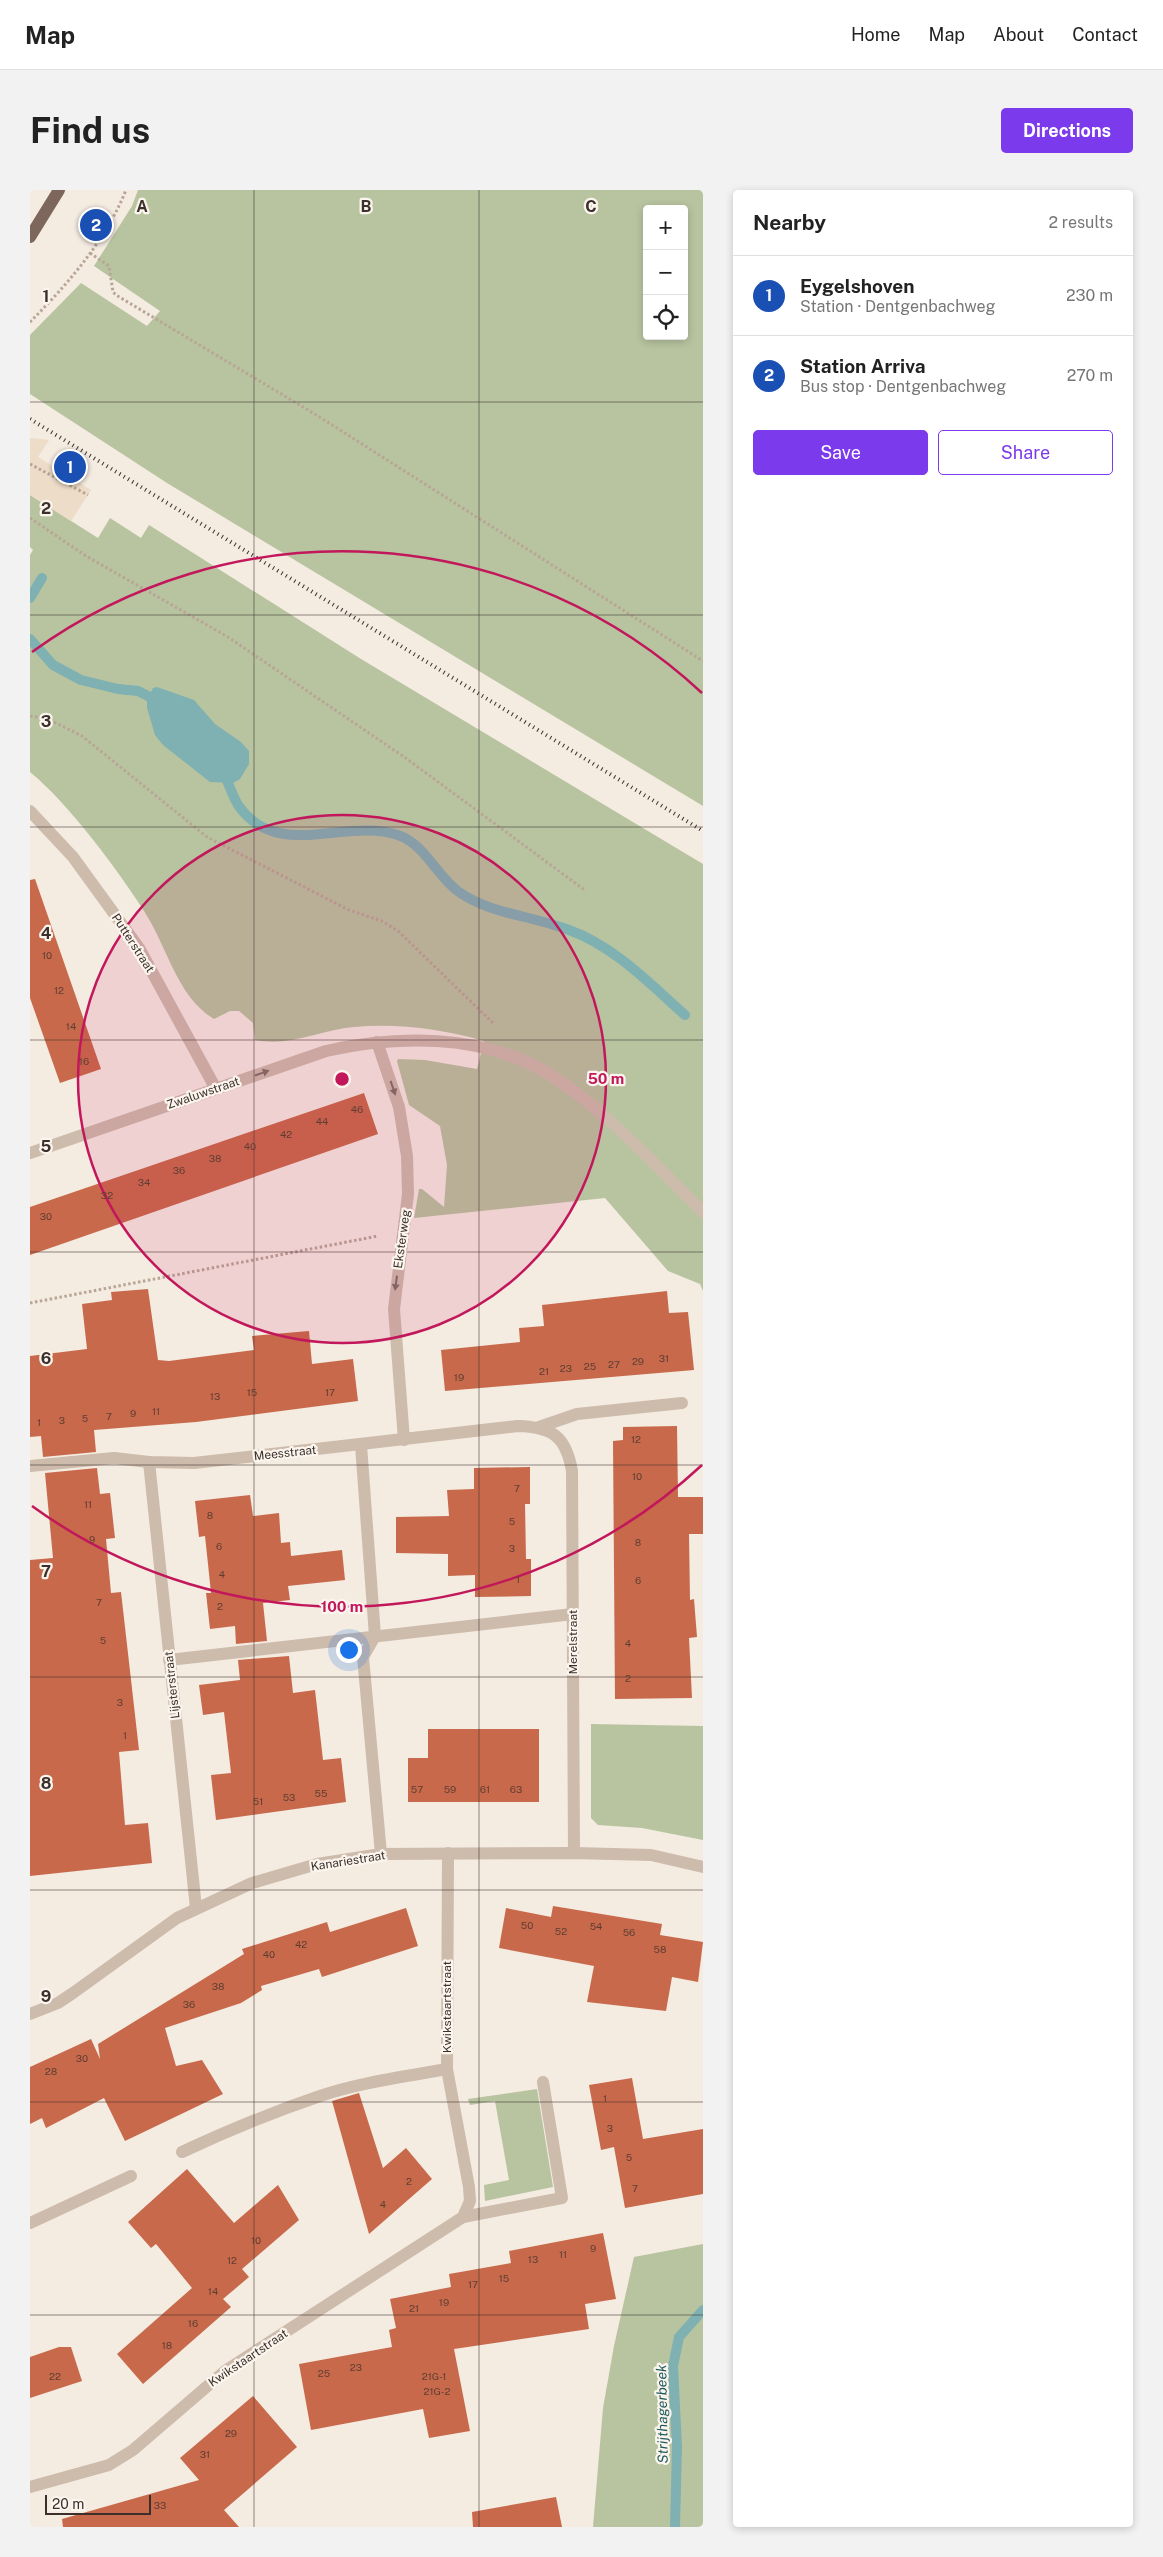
<!DOCTYPE html>
<html lang="en">
<head>
<meta charset="utf-8">
<style>
  :root { --surface:#fff; --page:#f2f2f2; --text:#222; --muted:#767676; --line:#e0e0e0; --accent:#7c3aed }
  body { margin:0; font-family:"Public Sans",sans-serif; background:var(--page); color:var(--text) }
  .controls { position:absolute; right:15px; top:15px; display:grid; overflow:hidden; border-radius:5px; box-shadow:0 2px 8px #0003 }
  .controls button { width:45px; height:45px; display:grid; place-items:center; padding:0; border:0; border-bottom:1px solid var(--line); background:var(--surface); color:var(--text); font:25px sans-serif }
  .scale { position:absolute; left:15px; bottom:12px; width:106px; box-sizing:border-box; padding-left:5px; border:2px solid #3b302b; border-top:0; font-size:14px; line-height:18px; white-space:nowrap; color:#3b302b; -webkit-text-stroke:4px #fbf5ee; paint-order:stroke }
  .you { position:absolute; left:318px; top:1459px; width:18px; height:18px; margin:-12px; border:4px solid #fff; border-radius:50%; background:#1a73e8; box-shadow:0 0 0 8px #1a73e833 }
  .badge { display:grid; place-items:center; width:32px; height:32px; border-radius:50%; background:var(--accent); color:#fff; font-size:16px; font-weight:700 }
  .pin { position:absolute; translate:-50% -50%; border:2px solid #fff; box-shadow:0 1px 5px #0006 }
  .list { margin:0; padding:0; list-style:none }
  h2 { display:flex; justify-content:space-between; align-items:center; height:65px; margin:0; padding:0 20px; font-size:21px }
  h2 small { font-size:16px; font-weight:400; color:var(--muted) }
  .list li { display:grid; grid-template-columns:32px 1fr auto; gap:15px; align-items:center; box-sizing:border-box; height:80px; padding:0 20px; border-top:1px solid var(--line) }
  .list b { display:block; font-size:19px; white-space:nowrap }
  .list p { margin:0; font-size:16px; white-space:nowrap; color:var(--muted) }
  .list em { font-size:16px; font-style:normal; color:var(--muted) }
  .actions { display:flex; gap:10px; padding:15px 20px }
  .actions a { flex:1; padding:11px 0; border:1px solid var(--accent); border-radius:5px; text-align:center; font-size:18px; color:var(--accent) }
  .actions .main { background:var(--accent); color:#fff }
  .icon { flex:none; width:28px; height:28px; fill:none; stroke:currentColor; stroke-width:2; stroke-linecap:round; stroke-linejoin:round }
  .map { position:relative; flex:none; width:673px; height:2337px; overflow:hidden; border-radius:5px }
  header { display:flex; align-items:center; gap:30px; box-sizing:border-box; height:70px; padding:0 25px; background:var(--surface); border-bottom:1px solid var(--line) }
  header strong { font-size:24px }
  nav { display:flex; gap:28px; margin-inline-start:auto; font-size:18px }
  .intro { display:flex; align-items:center; justify-content:space-between; box-sizing:border-box; height:120px; padding:0 30px }
  h1 { margin:0; font-size:35px }
  .button { padding:12px 22px; border-radius:5px; background:var(--accent); color:#fff; font-size:18px; font-weight:700 }
  main { display:flex; gap:30px; padding:0 30px }
  aside { flex:1; background:var(--surface); border-radius:5px; box-shadow:0 2px 8px #0003 }
  .map>svg:first-child { display:block }
  .green { fill:#b8c4a0; fill-rule:evenodd }
  .plaza { fill:#ecdcc8 }
  .water { fill:#7fb0b2 }
  .lines { fill:none; stroke-linecap:round; stroke-linejoin:round }
  .stream { stroke:#7fb0b2; stroke-width:10 }
  .building { fill:#c8694b }
  .path { stroke:#b9a596; stroke-width:3; stroke-dasharray:2.5 2.5; stroke-linecap:butt }
  .minor { stroke:#cdbbac; stroke-width:12 }
  .major { stroke:#7d675c; stroke-width:12 }
  .rail { stroke:#3b302b; stroke-width:4; stroke-dasharray:1 4; stroke-linecap:butt }
  .oneway { fill:#7d6f65 }
  .grid { fill:none; stroke:#3b302b; stroke-width:1; stroke-opacity:0.55 }
  .ring { fill:none; stroke:#c2185b; stroke-width:2.5 }
  .labels { text-anchor:middle; dominant-baseline:central; stroke-width:4.5; stroke-linejoin:round; paint-order:stroke }
  .number-label { font-size:10px; fill:#5e3e33 }
  .street-label { font-size:12px; fill:#3b302b; stroke:#fbf5ee }
  .water-label { font-size:14px; font-style:italic; fill:#1f5a5e; stroke:#fbf5ee }
  .grid-label { font-size:16px; text-anchor:middle; font-weight:bold; fill:#3b302b; stroke:#fbf5ee; stroke-width:4.5; stroke-linejoin:round; paint-order:stroke }
  .centre { fill:#c2185b; stroke:#fbf5ee; stroke-width:2.5 }
  .ring-label { font-size:15px; text-anchor:middle; font-weight:bold; fill:#c2185b; stroke:#fbf5ee; stroke-width:4.5; stroke-linejoin:round; paint-order:stroke }
</style>
</head>
<body>
<header>
<strong>Map</strong>
<nav><a>Home</a><a>Map</a><a>About</a><a>Contact</a></nav>
</header>
<div class="intro"><h1>Find us</h1><a class="button">Directions</a></div>
<main>
<div class="map">
<svg width="673" height="2337" viewBox="0 0 673 2337">
  <rect width="100%" height="100%" fill="#f4ebe1"/>
  <!-- green -->
  <g class="green">
    <path d="M108,0H673V616L137,293L0,204V145L51,93L117,136L130,121L64,76L102,16ZM617,19H654V146H617Z"/>
    <path d="M0,305L68,348L80,328L111,348L119,335L331,469L673,674V1101L670,1094L638,1081L575,1008L384,1028L389,999H392L414,1017L417,975L410,936L379,915L367,871L368,869L395,870L447,879L454,851C411,839 368,833 324,837C291,840 259,857 225,850L223,833L209,821H200L184,829C147,807 137,756 114,721C87,679 39,614 0,582V365L3,360L0,357Z"/>
    <polygon points="561,1534 673,1536 673,1650 612,1638 568,1635 561,1628"/>
    <polygon points="507,1899 523,1997 455,2011 454,1995 479,1990 465,1911 440,1915 438,1909"/>
    <polygon points="673,2054 673,2337 563,2337 573,2218 584,2156 604,2067"/>
  </g>
  <!-- plaza -->
  <polygon class="plaza" points="0,248 19,250 8,267 61,300 41,331 0,305"/>
  <!-- water -->
  <polygon class="water" points="127,497 164,510 185,534 211,552 219,561 219,574 210,589 203,593 180,592 133,555 125,545 117,518 117,510 123,498"/>
  <g class="lines">
    <!-- stream -->
    <g class="stream">
      <polyline points="0,408 12,388"/>
      <polyline points="0,449 23,475 51,490 88,499 108,501 130,512"/>
      <path d="M193,581C198,592 202,605 208,615C247,672 316,627 368,645C396,655 406,686 429,702C460,724 504,726 539,740C584,756 620,794 655,825"/>
      <polyline points="645,2337 647,2257 643,2176 649,2147 673,2120"/>
    </g>
  </g>
  <!-- building -->
  <g class="building">
    <polygon points="5,689 71,879 30,893 0,808 0,690"/>
    <polygon points="334,903 348,944 0,1065 0,1017"/>
    <polygon points="118,1099 128,1170 139,1171 224,1160 222,1146 279,1141 282,1174 323,1169 328,1211 166,1232 64,1240 66,1262 13,1267 11,1246 0,1247 0,1166 57,1159 52,1114 82,1110 81,1102"/>
    <polygon points="637,1101 639,1123 658,1122 664,1180 415,1201 411,1160 490,1152 489,1138 514,1136 512,1115"/>
    <polygon points="647,1236 648,1307 673,1307 673,1344 659,1344 660,1410 664,1409 667,1447 659,1448 662,1508 585,1509 583,1251 593,1250 593,1237"/>
    <polygon points="500,1277 500,1314 495,1314 496,1369 501,1369 501,1406 445,1407 445,1385 418,1386 418,1364 366,1363 366,1327 419,1326 417,1300 444,1299 444,1278"/>
    <polygon points="67,1278 70,1304 80,1303 85,1348 76,1349 81,1403 91,1402 109,1560 89,1562 95,1635 118,1633 122,1673 0,1686 0,1370 23,1368 15,1283"/>
    <polygon points="220,1305 223,1326 249,1323 251,1353 260,1352 261,1366 312,1360 315,1390 258,1396 260,1410 233,1413 237,1451 206,1454 205,1436 180,1439 176,1403 181,1403 178,1374 175,1346 169,1347 165,1311"/>
    <polygon points="259,1466 263,1503 285,1500 293,1570 311,1568 316,1612 186,1630 181,1585 201,1583 194,1522 173,1525 169,1495 210,1490 208,1470"/>
    <polygon points="398,1539 509,1539 509,1612 378,1612 378,1568 398,1568"/>
    <polygon points="523,1716 632,1734 630,1745 673,1752 668,1792 642,1787 636,1821 557,1812 564,1776 469,1758 476,1718 521,1727"/>
    <polygon points="376,1718 388,1756 292,1787 289,1779 231,1796 232,1800 211,1813 135,1838 146,1876 172,1870 193,1904 95,1951 74,1908 16,1938 12,1928 0,1934 0,1877 61,1849 70,1869 68,1854 214,1764 212,1759 297,1732 300,1742"/>
    <polygon points="602,1888 613,1949 673,1939 673,2004 595,2018 584,1957 571,1960 559,1895"/>
    <polygon points="329,1903 353,1978 376,1958 402,1989 339,2044 302,1911"/>
    <polygon points="157,1979 204,2033 248,1995 269,2030 212,2079 219,2087 193,2109 201,2117 113,2194 87,2164 162,2098 126,2054 121,2058 98,2032"/>
    <polygon points="573,2043 586,2109 555,2114 559,2139 424,2159 440,2241 399,2248 393,2219 281,2240 269,2174 362,2157 359,2140 366,2138 360,2109 421,2097 419,2084 481,2073 479,2061"/>
    <polygon points="29,2157 41,2157 52,2191 0,2208 0,2167"/>
    <polygon points="223,2206 267,2257 194,2320 209,2337 33,2337 32,2329 169,2290 150,2268"/>
    <polygon points="526,2307 532,2337 443,2337 442,2322"/>
  </g>
  <g class="lines">
    <!-- path -->
    <g class="path">
      <polyline points="60,63 79,76 83,102 86,105 288,226 673,471"/>
      <path d="M0,132C38,94 76,50 96,0"/>
      <polyline points="0,274 58,305"/>
      <polyline points="0,328 56,366 198,447 377,569 556,701"/>
      <polyline points="0,526 18,529 52,546 177,647 319,720 352,731 368,741 464,834"/>
      <polyline points="0,1113 348,1046"/>
    </g>
    <!-- minor -->
    <g class="minor">
      <polyline points="0,621 43,667 109,758 186,899"/>
      <polyline points="347,852 369,917 377,966 378,1004 364,1119 374,1250"/>
      <path d="M0,963L296,861C366,845 450,844 514,881C570,914 626,976 673,1022"/>
      <polyline points="509,1237 547,1224 652,1213"/>
      <polyline points="331,1255 345,1446 333,1467 351,1664"/>
      <polyline points="119,1272 166,1718"/>
      <path d="M0,1276L84,1268L119,1272L164,1273L488,1236C522,1237 536,1246 542,1281L544,1663"/>
      <polyline points="139,1470 543,1424"/>
      <polyline points="0,1824 28,1813 43,1803 147,1728 222,1693 287,1674 351,1664 544,1663 621,1665 673,1677"/>
      <path d="M152,1962C197,1941 243,1922 290,1906C331,1892 374,1887 417,1879"/>
      <polyline points="433,2027 532,2008 513,1892"/>
      <polyline points="0,2033 101,1986"/>
      <polyline points="0,2297 79,2275 103,2260 195,2181 433,2027 440,2011 439,1997 417,1879 418,1663"/>
    </g>
    <!-- major -->
    <polyline class="major" points="0,47 29,0"/>
    <!-- rail -->
    <polyline class="rail" points="0,229 673,641"/>
  </g>
  <!-- one-way arrows -->
  <defs><path id="oneway-solid" d="M-6-.8H1V-3.2L6.5 0L1 3.2V.8H-6Z" transform="scale(1.25)"/></defs>
  <g class="oneway">
    <use href="#oneway-solid" transform="translate(232 883) rotate(-19)"/>
    <use href="#oneway-solid" transform="translate(363 898) rotate(71)"/>
    <use href="#oneway-solid" transform="translate(366 1093) rotate(98)"/>
  </g>
  <!-- grid -->
  <path class="grid" d="M224,0V2337M449,0V2337M0,212H673M0,425H673M0,637H673M0,850H673M0,1062H673M0,1275H673M0,1487H673M0,1700H673M0,1912H673M0,2125H673"/>
  <!-- distance rings -->
  <circle cx="312" cy="889" r="264" fill="#c2185b" fill-opacity=".12"/>
  <g class="ring">
    <circle cx="312" cy="889" r="264"/>
    <path d="M672 1275A528 528 0 0 1 2 1316M2 462A528 528 0 0 1 672 503"/>
  </g>
  <g class="labels">
    <!-- number labels -->
    <g class="number-label">
      <text x="17" y="765">10</text>
      <text x="29" y="800">12</text>
      <text x="41" y="836">14</text>
      <text x="54" y="871">16</text>
      <text x="327" y="919">46</text>
      <text x="292" y="931">44</text>
      <text x="256" y="944">42</text>
      <text x="220" y="956">40</text>
      <text x="185" y="968">38</text>
      <text x="149" y="980">36</text>
      <text x="114" y="992">34</text>
      <text x="77" y="1005">32</text>
      <text x="16" y="1026">30</text>
      <text x="634" y="1168">31</text>
      <text x="608" y="1171">29</text>
      <text x="584" y="1174">27</text>
      <text x="560" y="1176">25</text>
      <text x="536" y="1178">23</text>
      <text x="514" y="1181">21</text>
      <text x="429" y="1187">19</text>
      <text x="222" y="1202">15</text>
      <text x="300" y="1202">17</text>
      <text x="185" y="1206">13</text>
      <text x="126" y="1221">11</text>
      <text x="103" y="1223">9</text>
      <text x="79" y="1226">7</text>
      <text x="55" y="1228">5</text>
      <text x="32" y="1230">3</text>
      <text x="9" y="1232">1</text>
      <text x="606" y="1249">12</text>
      <text x="607" y="1286">10</text>
      <text x="487" y="1298">7</text>
      <text x="58" y="1314">11</text>
      <text x="180" y="1325">8</text>
      <text x="482" y="1331">5</text>
      <text x="62" y="1349">9</text>
      <text x="608" y="1352">8</text>
      <text x="189" y="1356">6</text>
      <text x="482" y="1358">3</text>
      <text x="192" y="1384">4</text>
      <text x="488" y="1389">1</text>
      <text x="608" y="1390">6</text>
      <text x="69" y="1412">7</text>
      <text x="190" y="1416">2</text>
      <text x="73" y="1450">5</text>
      <text x="598" y="1453">4</text>
      <text x="598" y="1488">2</text>
      <text x="90" y="1512">3</text>
      <text x="95" y="1545">1</text>
      <text x="387" y="1599">57</text>
      <text x="420" y="1599">59</text>
      <text x="455" y="1599">61</text>
      <text x="486" y="1599">63</text>
      <text x="291" y="1603">55</text>
      <text x="259" y="1607">53</text>
      <text x="228" y="1611">51</text>
      <text x="497" y="1735">50</text>
      <text x="566" y="1736">54</text>
      <text x="531" y="1741">52</text>
      <text x="599" y="1742">56</text>
      <text x="271" y="1754">42</text>
      <text x="630" y="1759">58</text>
      <text x="239" y="1764">40</text>
      <text x="188" y="1796">38</text>
      <text x="159" y="1814">36</text>
      <text x="52" y="1868">30</text>
      <text x="21" y="1881">28</text>
      <text x="575" y="1908">1</text>
      <text x="580" y="1938">3</text>
      <text x="599" y="1967">5</text>
      <text x="379" y="1991">2</text>
      <text x="605" y="1998">7</text>
      <text x="353" y="2014">4</text>
      <text x="226" y="2050">10</text>
      <text x="563" y="2058">9</text>
      <text x="533" y="2064">11</text>
      <text x="503" y="2069">13</text>
      <text x="202" y="2070">12</text>
      <text x="474" y="2088">15</text>
      <text x="443" y="2094">17</text>
      <text x="183" y="2101">14</text>
      <text x="414" y="2112">19</text>
      <text x="384" y="2118">21</text>
      <text x="163" y="2133">16</text>
      <text x="137" y="2155">18</text>
      <text x="326" y="2177">23</text>
      <text x="294" y="2183">25</text>
      <text x="25" y="2186">22</text>
      <text x="404" y="2186">21G-1</text>
      <text x="407" y="2201">21G-2</text>
      <text x="201" y="2243">29</text>
      <text x="175" y="2264">31</text>
      <text x="130" y="2315">33</text>
    </g>
    <!-- street labels -->
    <g class="street-label">
      <text transform="translate(103 753) rotate(57)">Putterstraat</text>
      <text transform="translate(173 903) rotate(-19)">Zwaluwstraat</text>
      <text transform="translate(372 1049) rotate(-82)">Eksterweg</text>
      <text transform="translate(255 1263) rotate(-6)">Meesstraat</text>
      <text transform="translate(543 1452) rotate(-90)">Merelstraat</text>
      <text transform="translate(142 1495) rotate(-96)">Lijsterstraat</text>
      <text transform="translate(318 1671) rotate(-9)">Kanariestraat</text>
      <text transform="translate(417 1817) rotate(-90)">Kwikstaartstraat</text>
      <text transform="translate(218 2168) rotate(-34)">Kwikstaartstraat</text>
    </g>
    <!-- water labels -->
    <g class="water-label">
      <text transform="translate(632 2224) rotate(-91)">Strijthagerbeek</text>
    </g>
  </g>
  <g class="grid-label">
    <text x="112" y="22">A</text>
    <text x="336" y="22">B</text>
    <text x="561" y="22">C</text>
    <text x="16" y="112">1</text>
    <text x="16" y="324">2</text>
    <text x="16" y="537">3</text>
    <text x="16" y="749">4</text>
    <text x="16" y="962">5</text>
    <text x="16" y="1174">6</text>
    <text x="16" y="1387">7</text>
    <text x="16" y="1599">8</text>
    <text x="16" y="1812">9</text>
  </g>
  <circle cx="312" cy="889" r="8" class="centre"/>
  <g class="ring-label">
    <text x="576" y="894">50 m</text>
    <text x="312" y="1422">100 m</text>
  </g>
</svg>
<div class="controls">
<button>+</button>
<button>−</button>
<button><svg class="icon" aria-label="locate" viewBox="0 0 24 24"><circle cx="12" cy="12" r="6"/><path d="M12 2v4M12 18v4M2 12h4M18 12h4"/></svg></button>
</div>
<div class="scale">20 m</div>
<div class="you"></div>
<div class="pin badge" style="left:40px;top:277px;background:#1a4fb4">1</div>
<div class="pin badge" style="left:66px;top:35px;background:#1a4fb4">2</div>
</div>
<aside>
<h2>Nearby<small>2 results</small></h2>
<ul class="list">
<li><span class="badge" style="background:#1a4fb4">1</span><div><b>Eygelshoven</b><p>Station · Dentgenbachweg</p></div><em>230 m</em></li>
<li><span class="badge" style="background:#1a4fb4">2</span><div><b>Station Arriva</b><p>Bus stop · Dentgenbachweg</p></div><em>270 m</em></li>
</ul>
<div class="actions"><a class="main">Save</a><a>Share</a></div>
</aside>
</main>
</body>
</html>
